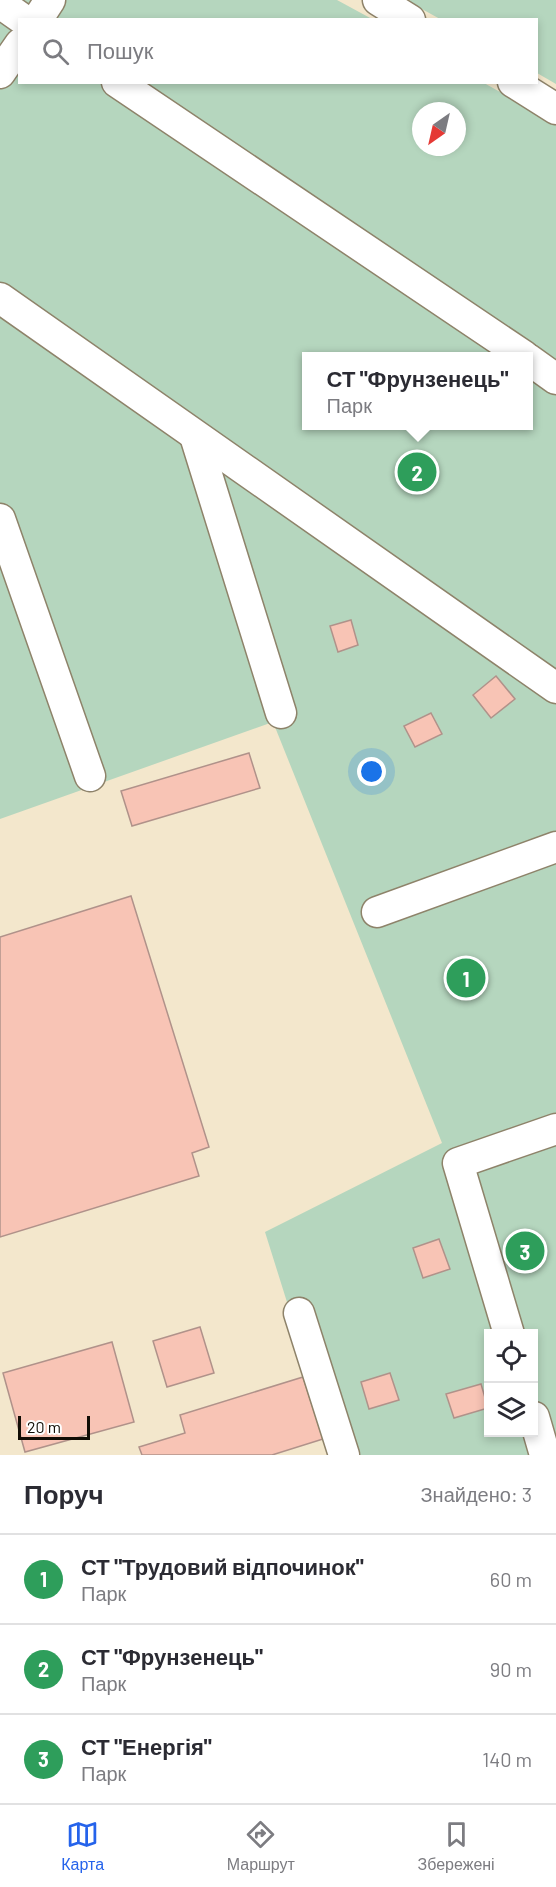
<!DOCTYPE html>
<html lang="uk">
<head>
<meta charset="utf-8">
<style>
  :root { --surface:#fff; --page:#f2f2f3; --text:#2b2b33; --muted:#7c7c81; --line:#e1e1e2; --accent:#2563eb }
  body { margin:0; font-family:Barlow,sans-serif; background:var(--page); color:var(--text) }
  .controls { position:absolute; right:18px; bottom:18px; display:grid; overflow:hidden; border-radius:0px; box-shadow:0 3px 9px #0003 }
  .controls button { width:54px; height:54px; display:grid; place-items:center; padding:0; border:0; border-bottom:2px solid var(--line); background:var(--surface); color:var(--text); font:30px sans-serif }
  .compass { position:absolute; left:412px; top:102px; width:54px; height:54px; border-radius:50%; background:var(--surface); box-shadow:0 3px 9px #0003; rotate:214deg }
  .scale { position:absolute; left:18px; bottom:15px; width:72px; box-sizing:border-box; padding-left:6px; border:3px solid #110d05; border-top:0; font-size:16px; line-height:21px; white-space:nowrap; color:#110d05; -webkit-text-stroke:4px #fff; paint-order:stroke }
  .you { position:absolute; left:372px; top:772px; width:21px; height:21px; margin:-15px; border:4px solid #fff; border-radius:50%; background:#1a73e8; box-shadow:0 0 0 9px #1a73e833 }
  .badge { display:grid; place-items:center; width:39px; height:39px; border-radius:50%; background:var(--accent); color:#fff; font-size:20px; font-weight:700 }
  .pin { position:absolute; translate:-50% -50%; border:3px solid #fff; box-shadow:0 2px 6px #0006 }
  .popup { position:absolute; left:302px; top:352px; width:231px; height:78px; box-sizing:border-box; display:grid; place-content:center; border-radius:0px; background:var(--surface); filter:drop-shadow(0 2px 4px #0005); font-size:20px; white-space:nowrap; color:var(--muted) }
  .popup b { font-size:22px; color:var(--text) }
  .popup::after { content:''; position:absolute; left:50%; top:100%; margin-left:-12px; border:12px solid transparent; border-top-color:var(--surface) }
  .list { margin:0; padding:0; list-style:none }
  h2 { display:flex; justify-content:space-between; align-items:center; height:78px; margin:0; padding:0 24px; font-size:26px }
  h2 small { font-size:20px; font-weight:400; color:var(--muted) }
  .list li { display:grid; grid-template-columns:39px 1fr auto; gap:18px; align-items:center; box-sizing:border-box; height:90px; padding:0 24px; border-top:2px solid var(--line) }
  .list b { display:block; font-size:22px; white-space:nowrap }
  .list p { margin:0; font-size:20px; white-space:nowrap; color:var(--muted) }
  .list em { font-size:20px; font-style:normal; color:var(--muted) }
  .icon { flex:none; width:33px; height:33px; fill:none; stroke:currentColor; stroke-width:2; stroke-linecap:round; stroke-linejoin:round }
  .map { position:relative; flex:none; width:556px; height:1455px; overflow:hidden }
  .search { position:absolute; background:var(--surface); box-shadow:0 3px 9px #0003; left:18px; right:18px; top:18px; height:66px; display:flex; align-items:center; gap:15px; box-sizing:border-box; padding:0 21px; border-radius:0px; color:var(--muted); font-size:22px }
  .sheet { height:348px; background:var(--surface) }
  nav { display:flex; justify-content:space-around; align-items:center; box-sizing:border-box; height:84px; border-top:2px solid var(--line); background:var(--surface); font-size:16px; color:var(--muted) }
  nav a { display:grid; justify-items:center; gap:3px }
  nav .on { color:var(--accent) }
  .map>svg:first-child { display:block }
  .green { fill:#b5d6be; fill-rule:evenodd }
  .building { fill:#f8c4b5; stroke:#b0928a; stroke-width:1.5 }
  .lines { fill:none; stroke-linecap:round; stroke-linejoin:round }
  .minor-casing { stroke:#8e836a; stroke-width:33 }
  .minor { stroke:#fff; stroke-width:30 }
</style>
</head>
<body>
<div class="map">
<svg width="556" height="1455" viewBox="0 0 556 1455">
  <rect width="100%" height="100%" fill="#f3e7cc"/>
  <!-- green -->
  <g class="green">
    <path d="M0,0H337L372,19L20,20V82L484,83L556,123V1455H335L265,1232L442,1143L273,722L0,819ZM421,111H457V147H421ZM306,356H528V426H306ZM488,1334H534V1432H488Z"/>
    <polygon points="410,0 556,0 556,84 537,73 536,20 440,19 411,3"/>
  </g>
  <!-- building -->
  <g class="building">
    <polygon points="351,620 358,645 338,652 330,626"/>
    <polygon points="496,676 515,699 491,718 473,695"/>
    <polygon points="431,713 442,734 415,747 404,726"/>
    <polygon points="249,753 260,788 132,826 121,791"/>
    <polygon points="131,896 209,1147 192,1153 199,1176 0,1237 0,937"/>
    <polygon points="439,1239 450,1269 423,1278 413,1248"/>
    <polygon points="200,1327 214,1373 167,1387 153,1341"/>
    <polygon points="112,1342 134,1422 25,1452 3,1373"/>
    <polygon points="390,1373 399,1400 369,1409 361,1382"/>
    <polygon points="303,1377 323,1439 272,1455 142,1455 139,1447 185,1433 180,1415"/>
    <polygon points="481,1384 488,1408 454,1418 446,1394"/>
  </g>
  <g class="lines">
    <!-- minor casing -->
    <g class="minor-casing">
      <g id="minor">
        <polyline points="378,0 410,20"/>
        <polyline points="0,3 24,20"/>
        <polyline points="37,20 50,0"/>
        <polyline points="0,73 20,44"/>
        <polyline points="117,82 524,356"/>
        <polyline points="513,82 556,109"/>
        <polyline points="0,298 556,688"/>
        <polyline points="528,359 556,379"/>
        <polyline points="195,436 281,713"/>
        <polyline points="0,519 90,776"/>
        <polyline points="377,912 556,847"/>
        <polyline points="299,1313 344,1455"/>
        <polyline points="509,1334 458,1163 556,1129"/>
        <polyline points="534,1417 545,1455"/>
      </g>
    </g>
    <!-- minor -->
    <use href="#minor" class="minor"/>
  </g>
</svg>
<div class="controls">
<button><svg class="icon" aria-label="locate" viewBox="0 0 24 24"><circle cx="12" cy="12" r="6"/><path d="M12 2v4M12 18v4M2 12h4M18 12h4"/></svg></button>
<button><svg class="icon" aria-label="layers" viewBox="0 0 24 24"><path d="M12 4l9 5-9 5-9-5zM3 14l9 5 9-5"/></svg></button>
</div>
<svg class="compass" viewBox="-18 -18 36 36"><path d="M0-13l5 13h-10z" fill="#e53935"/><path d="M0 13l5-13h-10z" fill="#7c7c81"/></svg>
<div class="scale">20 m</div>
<div class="you"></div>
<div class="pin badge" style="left:466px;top:978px;background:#2e9e5b">1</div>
<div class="pin badge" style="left:417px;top:472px;background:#2e9e5b">2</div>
<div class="popup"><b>СТ &quot;Фрунзенець&quot;</b>Парк</div>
<div class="pin badge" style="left:525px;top:1251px;background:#2e9e5b">3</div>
<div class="search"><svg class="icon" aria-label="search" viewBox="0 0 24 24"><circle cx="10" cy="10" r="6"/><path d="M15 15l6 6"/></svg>Пошук</div>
</div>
<section class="sheet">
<h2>Поруч<small>Знайдено: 3</small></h2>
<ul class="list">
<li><span class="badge" style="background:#2e9e5b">1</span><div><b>СТ &quot;Трудовий відпочинок&quot;</b><p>Парк</p></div><em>60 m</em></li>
<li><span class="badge" style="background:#2e9e5b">2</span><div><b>СТ &quot;Фрунзенець&quot;</b><p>Парк</p></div><em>90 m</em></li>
<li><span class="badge" style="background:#2e9e5b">3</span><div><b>СТ &quot;Енергія&quot;</b><p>Парк</p></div><em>140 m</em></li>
</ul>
</section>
<nav>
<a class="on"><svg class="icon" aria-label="map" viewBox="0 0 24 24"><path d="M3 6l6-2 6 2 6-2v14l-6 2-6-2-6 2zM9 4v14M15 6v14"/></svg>Карта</a>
<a><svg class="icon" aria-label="directions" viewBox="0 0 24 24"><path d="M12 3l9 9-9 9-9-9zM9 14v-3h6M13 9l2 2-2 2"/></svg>Маршрут</a>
<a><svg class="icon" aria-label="saved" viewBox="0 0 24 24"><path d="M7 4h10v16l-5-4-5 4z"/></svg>Збережені</a>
</nav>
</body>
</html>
